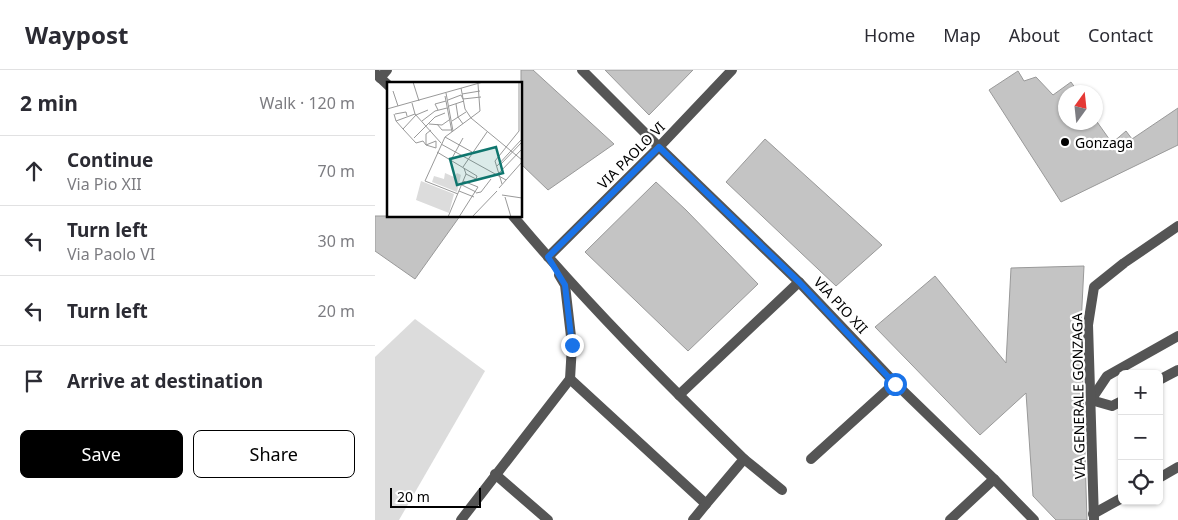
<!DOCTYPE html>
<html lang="en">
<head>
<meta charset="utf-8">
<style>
  :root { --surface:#fff; --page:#f7f7f7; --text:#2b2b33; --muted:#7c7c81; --line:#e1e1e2; --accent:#000 }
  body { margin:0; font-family:"Noto Sans",sans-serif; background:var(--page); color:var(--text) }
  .controls { position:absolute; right:15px; bottom:15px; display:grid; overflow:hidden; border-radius:8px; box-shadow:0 1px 4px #0004 }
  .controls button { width:45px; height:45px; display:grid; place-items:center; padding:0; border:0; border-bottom:1px solid var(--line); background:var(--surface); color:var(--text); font:25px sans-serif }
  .compass { position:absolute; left:683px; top:15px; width:45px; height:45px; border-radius:50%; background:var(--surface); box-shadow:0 1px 4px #0004; rotate:15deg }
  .scale { position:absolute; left:15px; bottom:12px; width:91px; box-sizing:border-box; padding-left:5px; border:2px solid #000; border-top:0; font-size:14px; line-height:18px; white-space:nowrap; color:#000; -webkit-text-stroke:4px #fff; paint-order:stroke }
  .stop { position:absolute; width:15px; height:15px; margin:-11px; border:4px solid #1a73e8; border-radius:50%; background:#fff }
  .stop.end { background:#1a73e8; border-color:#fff; box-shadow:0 1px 5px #0008 }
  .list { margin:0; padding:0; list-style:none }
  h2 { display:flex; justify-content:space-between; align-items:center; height:65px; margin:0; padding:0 20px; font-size:21px }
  h2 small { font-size:16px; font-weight:400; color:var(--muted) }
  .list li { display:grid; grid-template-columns:32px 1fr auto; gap:15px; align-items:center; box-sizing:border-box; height:70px; padding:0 20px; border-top:1px solid var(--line) }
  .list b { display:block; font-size:19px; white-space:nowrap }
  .list p { margin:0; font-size:16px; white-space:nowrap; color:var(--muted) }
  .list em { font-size:16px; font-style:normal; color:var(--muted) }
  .actions { display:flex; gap:10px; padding:15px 20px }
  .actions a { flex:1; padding:11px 0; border:1px solid var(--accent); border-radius:8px; text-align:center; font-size:18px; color:var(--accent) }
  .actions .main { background:var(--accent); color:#fff }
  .icon { flex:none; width:28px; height:28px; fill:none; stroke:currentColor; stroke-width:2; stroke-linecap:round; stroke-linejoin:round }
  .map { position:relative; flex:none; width:803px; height:450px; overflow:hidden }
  header { display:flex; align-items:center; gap:30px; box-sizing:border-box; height:70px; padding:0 25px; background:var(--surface); border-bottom:1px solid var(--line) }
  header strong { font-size:24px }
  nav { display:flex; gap:28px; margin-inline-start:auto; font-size:18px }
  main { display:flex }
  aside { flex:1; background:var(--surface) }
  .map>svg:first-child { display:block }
  .green { fill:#dcdcdc }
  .building { fill:#c4c4c4; stroke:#999 }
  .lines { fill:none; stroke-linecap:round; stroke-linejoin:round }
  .minor { stroke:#555; stroke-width:10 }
  .route { stroke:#1a73e8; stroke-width:6 }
  .poi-dot { fill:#000; stroke:#fff; stroke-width:2 }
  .labels { text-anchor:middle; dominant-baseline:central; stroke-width:4.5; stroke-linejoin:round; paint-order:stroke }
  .poi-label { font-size:14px; fill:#000; stroke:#fff; text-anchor:start }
  .street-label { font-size:14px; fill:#000; stroke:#fff }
  .inset-road { fill:none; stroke:#999; stroke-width:1 }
  .view { fill:#0f766e; fill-opacity:0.15; stroke:#0f766e; stroke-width:2.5 }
  .inset-edge { fill:none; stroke:#000; stroke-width:2.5 }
</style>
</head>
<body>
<header>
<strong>Waypost</strong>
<nav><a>Home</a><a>Map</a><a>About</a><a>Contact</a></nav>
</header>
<main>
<aside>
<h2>2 min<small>Walk · 120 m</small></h2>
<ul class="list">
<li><svg class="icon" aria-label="ahead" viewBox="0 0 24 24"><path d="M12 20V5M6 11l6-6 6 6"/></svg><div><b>Continue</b><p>Via Pio XII</p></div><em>70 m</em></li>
<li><svg class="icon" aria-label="left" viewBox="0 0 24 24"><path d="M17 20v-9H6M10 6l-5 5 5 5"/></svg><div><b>Turn left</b><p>Via Paolo VI</p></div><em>30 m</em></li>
<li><svg class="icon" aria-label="left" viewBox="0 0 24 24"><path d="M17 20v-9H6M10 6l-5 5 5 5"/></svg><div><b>Turn left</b></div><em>20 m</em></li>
<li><svg class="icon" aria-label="arrive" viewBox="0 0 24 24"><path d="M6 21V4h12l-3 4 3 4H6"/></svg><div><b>Arrive at destination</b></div></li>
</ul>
<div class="actions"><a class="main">Save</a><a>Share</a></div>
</aside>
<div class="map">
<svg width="803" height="450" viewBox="0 0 803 450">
  <rect width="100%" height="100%" fill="#fff"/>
  <!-- green -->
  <polygon class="green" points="40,249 110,301 24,450 0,450 0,287"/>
  <!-- building -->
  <g class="building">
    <polygon points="146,0 158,0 239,74 173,120 146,94"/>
    <polygon points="230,0 318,0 274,45"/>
    <polygon points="643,1 649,11 661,7 678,25 696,12 703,22 690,22 690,52 720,52 720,49 737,73 751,61 757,69 803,38 803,75 686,132 614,20"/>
    <polygon points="390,69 507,175 461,216 351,112"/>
    <polygon points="281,112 311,140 383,214 313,281 210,182"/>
    <polygon points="0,146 85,146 40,209 0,181"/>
    <polygon points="709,196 706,255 712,450 681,450 658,426 651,323 605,365 500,257 560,206 631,293 636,198"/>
  </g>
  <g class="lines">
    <!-- minor -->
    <g class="minor">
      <polyline points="207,0 284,77 424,212 520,313 619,409 659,450"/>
      <polyline points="0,3 14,16"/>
      <polyline points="5,8 12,0"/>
      <path d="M138,146C210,232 289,311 369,389L331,434L195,309"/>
      <polyline points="173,187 284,77 357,0"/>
      <polyline points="784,310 803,300"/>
      <polyline points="304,325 424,212"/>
      <polyline points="747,331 737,336 716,330 732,306 803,266"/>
      <polyline points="369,389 407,420"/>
      <polyline points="436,389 520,313"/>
      <polyline points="120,404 173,450"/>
      <polyline points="784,408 803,397"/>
      <polyline points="718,444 747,428"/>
      <polyline points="86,450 195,309 197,275 190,215 184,205"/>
      <polyline points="318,450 331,434"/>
      <polyline points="575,450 619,409"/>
      <polyline points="719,450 713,255 719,217 749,193 803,156"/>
    </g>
  </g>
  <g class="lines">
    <!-- route -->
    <polyline class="route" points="197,275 190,215 173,187 284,77 424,212 520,314"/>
  </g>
  <!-- markers -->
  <circle class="poi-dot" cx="690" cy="72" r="5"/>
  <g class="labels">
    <!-- poi labels -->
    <g class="poi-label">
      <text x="700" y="72">Gonzaga</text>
    </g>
    <!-- street labels -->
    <g class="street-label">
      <text transform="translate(256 85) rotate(-45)">VIA PAOLO VI</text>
      <text transform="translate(466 235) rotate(47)">VIA PIO XII</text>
      <text transform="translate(703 326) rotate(-91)">VIA GENERALE GONZAGA</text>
    </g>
  </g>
  <!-- overview -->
  <g transform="translate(12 12)">
    <rect width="135" height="135" fill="#fff"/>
    <path d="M58,91L67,95L70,91L74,93L70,110L45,100L47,94L57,97ZM34,99L67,112L62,131L29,118Z" fill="#dcdcdc"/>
    <path class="inset-road" d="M26,0L32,19M74,6L78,27L84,36L135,78M6,9L11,24M59,11L66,49M75,12L93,9M58,14L65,50M61,18L74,13L76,17L94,15M25,21L28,32L54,61M69,22L71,35L76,42M62,24L77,19M0,27L96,0M51,28L48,22L59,19M7,32L9,39L28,32M8,32L19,30L20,34M9,39L16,47L29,33L41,28M35,39L48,29L60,26M65,39L79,30M42,42L55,43L62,38M50,42L55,48H64M16,47L29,61L36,59L39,63V52L44,48M58,55L85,70M27,56L48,35L58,31M49,59V66L39,63ZM54,62L119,98M50,70L90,94L89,97L79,92M64,78L76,56M113,83L135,60M110,84L134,58M76,85L100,50M111,92L135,67M115,102L108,79L132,49V0M75,103L89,110M112,106L135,80M72,109L87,115M89,111L94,110L104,97M71,112L38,99L58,55L93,29L91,2M115,113L135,116M118,115L124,135M61,135L79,92L77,86M72,135L91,105L76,99M85,135L110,109"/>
    <path class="view" d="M109,65L116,91L70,103L63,77Z"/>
    <rect width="135" height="135" class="inset-edge"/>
  </g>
</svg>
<div class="controls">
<button>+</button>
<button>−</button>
<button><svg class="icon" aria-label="locate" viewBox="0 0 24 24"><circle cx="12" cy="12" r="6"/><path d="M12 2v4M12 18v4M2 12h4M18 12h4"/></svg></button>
</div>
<svg class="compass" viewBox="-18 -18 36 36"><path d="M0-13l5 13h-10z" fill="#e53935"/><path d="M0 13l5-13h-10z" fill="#7c7c81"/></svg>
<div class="scale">20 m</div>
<div class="stop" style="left:520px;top:314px"></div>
<div class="stop end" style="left:197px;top:275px"></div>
</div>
</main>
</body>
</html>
